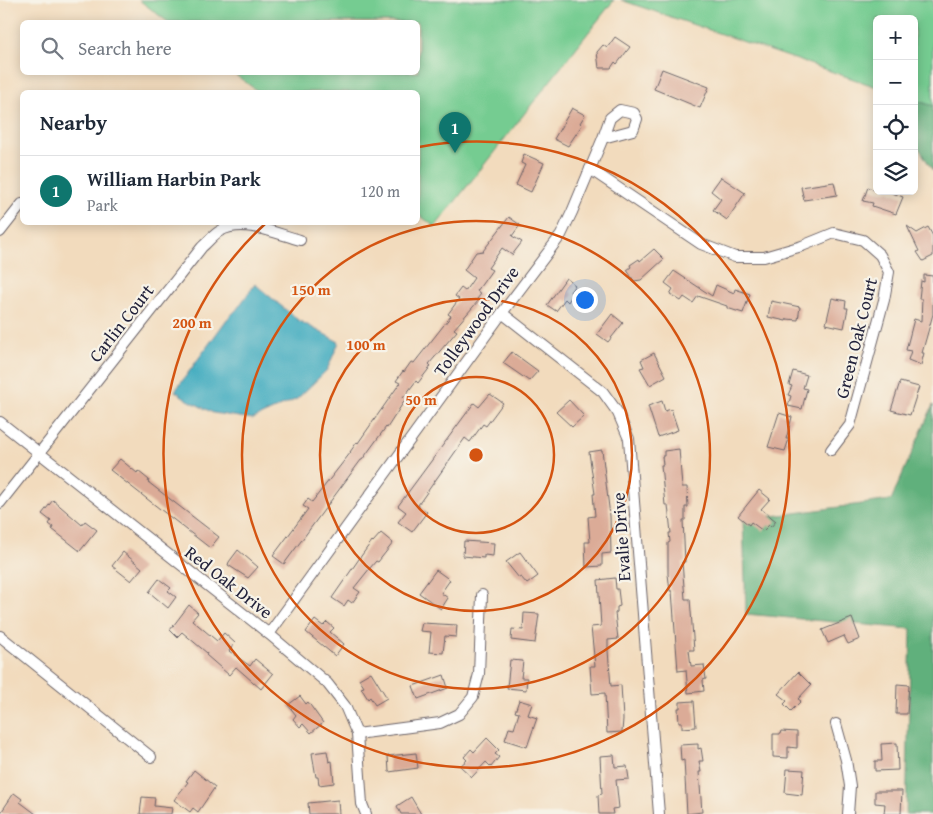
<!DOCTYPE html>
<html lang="en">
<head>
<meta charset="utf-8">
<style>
  :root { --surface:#fff; --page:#f6f6f7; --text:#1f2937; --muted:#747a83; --line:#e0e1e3; --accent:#0f766e }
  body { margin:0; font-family:"Gentium Book Plus",serif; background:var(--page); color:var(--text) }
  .controls { position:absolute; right:15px; top:15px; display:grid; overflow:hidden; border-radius:8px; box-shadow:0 2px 12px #0003 }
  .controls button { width:45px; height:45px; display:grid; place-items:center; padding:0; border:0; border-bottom:1px solid var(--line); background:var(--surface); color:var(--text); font:25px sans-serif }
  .you { position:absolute; left:584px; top:299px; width:18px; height:18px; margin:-12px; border:4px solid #fff; border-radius:50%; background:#1a73e8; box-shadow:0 0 0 8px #1a73e833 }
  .badge { display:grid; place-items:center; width:32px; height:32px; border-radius:50%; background:var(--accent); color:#fff; font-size:16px; font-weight:700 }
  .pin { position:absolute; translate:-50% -41px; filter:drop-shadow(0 1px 2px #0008) }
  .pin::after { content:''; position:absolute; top:26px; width:18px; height:15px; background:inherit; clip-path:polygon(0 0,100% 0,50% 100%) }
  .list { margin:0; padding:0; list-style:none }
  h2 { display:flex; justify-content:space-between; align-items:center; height:65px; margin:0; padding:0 20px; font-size:21px }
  h2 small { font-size:16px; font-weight:400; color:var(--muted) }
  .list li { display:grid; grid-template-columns:32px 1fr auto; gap:15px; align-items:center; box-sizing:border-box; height:70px; padding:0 20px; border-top:1px solid var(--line) }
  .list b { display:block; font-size:19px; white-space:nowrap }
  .list p { margin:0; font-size:16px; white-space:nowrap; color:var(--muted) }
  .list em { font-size:16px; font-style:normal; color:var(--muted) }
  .icon { flex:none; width:28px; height:28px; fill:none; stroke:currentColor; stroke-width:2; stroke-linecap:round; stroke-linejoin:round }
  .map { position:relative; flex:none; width:933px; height:814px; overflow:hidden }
  .search { position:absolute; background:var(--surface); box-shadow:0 2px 12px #0003; left:20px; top:20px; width:400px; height:55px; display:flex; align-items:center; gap:12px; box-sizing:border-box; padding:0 18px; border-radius:8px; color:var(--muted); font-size:19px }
  .panel { position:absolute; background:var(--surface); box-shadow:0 2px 12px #0003; left:20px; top:90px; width:400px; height:135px; border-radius:8px }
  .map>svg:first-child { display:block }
  .green { fill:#75cc91; stroke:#4c7766 }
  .forest { fill:#60b07b; stroke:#41695b }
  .water { fill:#40abbf; stroke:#31667d }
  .building { fill:#dbab97 }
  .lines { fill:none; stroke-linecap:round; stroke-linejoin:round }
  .street-casing { stroke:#6b6368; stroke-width:12 }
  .street { stroke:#fff; stroke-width:10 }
  .ring { fill:none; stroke:#d45411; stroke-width:2.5 }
  .labels { text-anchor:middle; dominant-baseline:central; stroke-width:4.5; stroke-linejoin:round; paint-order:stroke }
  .street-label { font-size:18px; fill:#22223b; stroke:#f7f3e8 }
  .centre { fill:#d45411; stroke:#f7f3e8; stroke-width:2.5 }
  .ring-label { font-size:15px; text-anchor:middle; font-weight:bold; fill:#d45411; stroke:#f7f3e8; stroke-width:4.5; stroke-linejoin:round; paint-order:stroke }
</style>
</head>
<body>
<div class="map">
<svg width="933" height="814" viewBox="0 0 933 814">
  <rect width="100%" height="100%" fill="#f7f3e8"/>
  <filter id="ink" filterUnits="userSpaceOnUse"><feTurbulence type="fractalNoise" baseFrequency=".02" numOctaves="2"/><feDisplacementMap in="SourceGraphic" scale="10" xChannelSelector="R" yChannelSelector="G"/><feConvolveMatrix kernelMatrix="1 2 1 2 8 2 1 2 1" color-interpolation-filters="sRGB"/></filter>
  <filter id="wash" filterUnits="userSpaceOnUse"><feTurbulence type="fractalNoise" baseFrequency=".0096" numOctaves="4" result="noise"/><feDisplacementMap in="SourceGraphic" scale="20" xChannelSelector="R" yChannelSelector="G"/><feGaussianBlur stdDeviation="1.12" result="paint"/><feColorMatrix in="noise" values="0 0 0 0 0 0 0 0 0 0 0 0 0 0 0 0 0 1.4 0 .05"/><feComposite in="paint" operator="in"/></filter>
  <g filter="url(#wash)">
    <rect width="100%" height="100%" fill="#f2dbbd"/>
    <!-- green -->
    <g class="green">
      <polygon points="139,0 614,0 435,227 418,214 418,92 259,92 233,73 418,72 418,22 168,22"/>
      <polygon points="621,0 933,0 933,106 914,100 914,19 877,19 877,87"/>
    </g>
    <!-- forest -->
    <g class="forest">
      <polygon points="914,100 933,106 933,171 914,140"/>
      <polygon points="933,405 933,814 906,814 911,629 746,614 743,520 891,500"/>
    </g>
    <!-- water -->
    <polygon class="water" points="255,284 298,320 339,342 327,370 297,399 253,419 213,413 188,400 175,391 227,319 237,309"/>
    <g id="blocks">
      <!-- building -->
      <g class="building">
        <polygon points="615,37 630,47 617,64 615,62 611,68 599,68 597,52 603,45 607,48"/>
        <polygon points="662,69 709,87 700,108 654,89"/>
        <polygon points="572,108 585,115 580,123 582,125 568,146 554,139"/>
        <polygon points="524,154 544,163 531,192 516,185 525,165 521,163"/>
        <polygon points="721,177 745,193 727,220 713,210 721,199 711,191"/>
        <polygon points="834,182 837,195 804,200 801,187"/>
        <polygon points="868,187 877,191 887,191 903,197 896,214 872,206 873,203 863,201"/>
        <polygon points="509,217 520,225 512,236 522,242 512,255 502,248 488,268 492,270 477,291 481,294 477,299 479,300 454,329 457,331 429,364 431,366 418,383 416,381 403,398 405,400 387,428 386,427 362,460 361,460 284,564 273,556 308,509 303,506 308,499 312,502 351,452 350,452 357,442 358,443 400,383 396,381 403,371 404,372 411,362 414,363 451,316 448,314 459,299 455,296 461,288 465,291 474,278 464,270 476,252 483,251"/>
        <polygon points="907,226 917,233 928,227 933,236 933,256 923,261 917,252 919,251"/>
        <polygon points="654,249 664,259 641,280 634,281 627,270 631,267 630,265 639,259 640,261"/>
        <polygon points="674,271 712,296 716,285 734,293 735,289 750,294 743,313 727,308 727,306 698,296 693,303 684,297 681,301 670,294 673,289 665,283"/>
        <polygon points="924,275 933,276 933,314 922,353 924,353 921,365 908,360 911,351 906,350 914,319 921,321 922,299 919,299 921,281 924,282"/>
        <polygon points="566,278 575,285 570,292 573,294 568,302 565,299 556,311 547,305"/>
        <polygon points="832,298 846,301 845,308 848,308 844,328 826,324"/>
        <polygon points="771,301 800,307 798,320 787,319 786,321 768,317"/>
        <polygon points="612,314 623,323 608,342 597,334"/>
        <polygon points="512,352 538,371 529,381 503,363"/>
        <polygon points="654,353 666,376 650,385 640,368 644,367 641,360"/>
        <polygon points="793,371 807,375 803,388 807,389 802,409 788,406 791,396 788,395 792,386 789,385"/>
        <polygon points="900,382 919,387 910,415 891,410"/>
        <polygon points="490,394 503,403 486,426 483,424 470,442 465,438 418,505 427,512 412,532 398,522 406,512 398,506 474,403 479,407"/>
        <polygon points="569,400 584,416 572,427 556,412"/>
        <polygon points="662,401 665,411 671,409 678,430 658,437 648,406"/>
        <polygon points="779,413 792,417 786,439 789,439 785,451 768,447"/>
        <polygon points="679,449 682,487 687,487 688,507 685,507 685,520 683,520 685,562 682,562 685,599 690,599 694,650 689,650 691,666 704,665 706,679 703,680 704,691 688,693 686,670 678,671 672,591 670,591 668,574 668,543 670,542 669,533 671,533 668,505 665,505 661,465 663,465 662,456 664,456 664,451"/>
        <polygon points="602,450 610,516 611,553 602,554 602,566 586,567 585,542 590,542 588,517 595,516 593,494 595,494 589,452"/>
        <polygon points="120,459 137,473 138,471 149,480 148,482 219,537 210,548 110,470"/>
        <polygon points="759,490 770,499 761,509 776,521 771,527 769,525 763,531 751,522 749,525 738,516"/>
        <polygon points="53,500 82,525 85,521 97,530 80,551 52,529 53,527 49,524 51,521 42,514"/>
        <polygon points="381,533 393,543 378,562 376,561 370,568 354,588 360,592 352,603 348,600 344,606 332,598 359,559 372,541 373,542"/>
        <polygon points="464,541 494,543 493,556 484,555 484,558 463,556"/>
        <polygon points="238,550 258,567 248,578 228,565 229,562"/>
        <polygon points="123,552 142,568 131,581 112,566"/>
        <polygon points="520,552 538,576 527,584 521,577 519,578 506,562"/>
        <polygon points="436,570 450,580 441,593 448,598 441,609 419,593"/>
        <polygon points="615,578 616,589 618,589 620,606 617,607 617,612 615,613 618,639 608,640 608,651 611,686 621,685 623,719 622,732 607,733 605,693 592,694 590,666 595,666 591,627 601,626 598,580"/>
        <polygon points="159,579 171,588 168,591 176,597 168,608 149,592"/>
        <polygon points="189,605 198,613 192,620 217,641 224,633 235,643 229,651 250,666 255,659 273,674 261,689 236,667 229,675 206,655 207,653 182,632 177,637 170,630"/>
        <polygon points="524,613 539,614 535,643 511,640 512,629 523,630"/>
        <polygon points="852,618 860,639 848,644 844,636 828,643 822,630"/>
        <polygon points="315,620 323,626 327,622 334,628 330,632 344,644 335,656 306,632"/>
        <polygon points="422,623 457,625 456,637 445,636 443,653 429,652 431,632 420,631"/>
        <polygon points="510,660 523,661 521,678 527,678 526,690 507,688"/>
        <polygon points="371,672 387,698 375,705 370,697 368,699 361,688 364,687 359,679"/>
        <polygon points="798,672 811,685 798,699 801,701 791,711 784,704 787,701 778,694"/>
        <polygon points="444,675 448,688 418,699 413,686"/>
        <polygon points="897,684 909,685 907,714 896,714"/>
        <polygon points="300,696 306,704 308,702 323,723 311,733 303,724 300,727 293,719 296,715 288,705"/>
        <polygon points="519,700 532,704 528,715 537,718 527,747 505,740 509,728 514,729 519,713 515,712"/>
        <polygon points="694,701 696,727 682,728 682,722 679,722 678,708 680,708 680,702"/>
        <polygon points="781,731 797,732 797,748 788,747 788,758 773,757 773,734 780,734"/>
        <polygon points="487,738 499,750 495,754 499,757 491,767 486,762 472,777 460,766 467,760 464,757 471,749 474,752"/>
        <polygon points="897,743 898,770 875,771 875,761 882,761 881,744"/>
        <polygon points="698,744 698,749 701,748 703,761 699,761 701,772 699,772 702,812 687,814 684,760 681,761 680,745"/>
        <polygon points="327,751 329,762 332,761 334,783 319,785 318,777 316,777 312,753"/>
        <polygon points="416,753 418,768 389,772 388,756"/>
        <polygon points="614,755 615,767 627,766 629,779 616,780 619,808 612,809 613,814 599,814 598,795 602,794 600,756"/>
        <polygon points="787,769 804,770 802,795 785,793"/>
        <polygon points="194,770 215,787 198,812 193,808 190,812 174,800 188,782 186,781"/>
        <polygon points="875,791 902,791 901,814 884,814 885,804 875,803"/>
        <polygon points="14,793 22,799 20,802 36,814 0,814"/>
        <polygon points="142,797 155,798 154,806 172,808 171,814 140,814"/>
        <polygon points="411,797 421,814 401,814 397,806"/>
        <polygon points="338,800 339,814 309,814 308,803"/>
      </g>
    </g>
  </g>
  <g filter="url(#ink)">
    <use href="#blocks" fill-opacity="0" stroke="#6b6368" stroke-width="1"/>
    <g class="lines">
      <!-- street casing -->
      <g class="street-casing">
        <g id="street">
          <polyline points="590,169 701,244 735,257 764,257 802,246 834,233 863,240 880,255 889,272 884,300 850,425 831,450"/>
          <polyline points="0,232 22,204"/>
          <polyline points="502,313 603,392 618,413 629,439 659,814"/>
          <polyline points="0,422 269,634 327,683 345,706 357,734 362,804 366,814"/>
          <path d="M0,503L202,247C208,242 214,234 220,231C244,218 277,234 300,240"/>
          <polyline points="269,634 502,313 561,235 572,212 603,138 633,130 637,119 634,113 620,110 610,118 603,138"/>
          <polyline points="0,636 151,757"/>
          <polyline points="836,724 846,760 850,786 848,814"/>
          <polyline points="357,734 440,723 459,714 473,697 479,674 482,595"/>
        </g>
      </g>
      <!-- street -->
      <use href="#street" class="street"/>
    </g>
  </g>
  <!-- distance rings -->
  <g class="ring">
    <circle cx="476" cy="455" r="78"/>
    <circle cx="476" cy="455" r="156"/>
    <circle cx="476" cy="455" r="234"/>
    <path d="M419 147A313 313 0 1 1 265 224"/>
  </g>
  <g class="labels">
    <!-- street labels -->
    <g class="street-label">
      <text transform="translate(476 321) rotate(-54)">Tolleywood Drive</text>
      <text transform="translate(121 323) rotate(-52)">Carlin Court</text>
      <text transform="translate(856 338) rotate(-76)">Green Oak Court</text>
      <text transform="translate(621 537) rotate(-94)">Evalie Drive</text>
      <text transform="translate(229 582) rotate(38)">Red Oak Drive</text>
    </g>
  </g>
  <circle cx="476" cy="455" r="8" class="centre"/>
  <g class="ring-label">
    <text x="311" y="295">150 m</text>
    <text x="192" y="328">200 m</text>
    <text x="366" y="350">100 m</text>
    <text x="421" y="405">50 m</text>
  </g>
</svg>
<div class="controls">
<button>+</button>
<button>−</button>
<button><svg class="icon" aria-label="locate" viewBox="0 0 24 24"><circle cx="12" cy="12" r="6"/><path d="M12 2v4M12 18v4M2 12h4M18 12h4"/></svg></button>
<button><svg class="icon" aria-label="layers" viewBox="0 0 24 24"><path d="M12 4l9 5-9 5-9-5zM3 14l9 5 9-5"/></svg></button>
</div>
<div class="you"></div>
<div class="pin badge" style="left:455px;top:153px">1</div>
<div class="search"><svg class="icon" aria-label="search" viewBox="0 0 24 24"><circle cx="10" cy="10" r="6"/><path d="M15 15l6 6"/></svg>Search here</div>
<section class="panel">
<h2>Nearby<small></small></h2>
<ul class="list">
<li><span class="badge">1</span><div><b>William Harbin Park</b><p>Park</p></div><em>120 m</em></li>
</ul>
</section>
</div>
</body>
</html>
